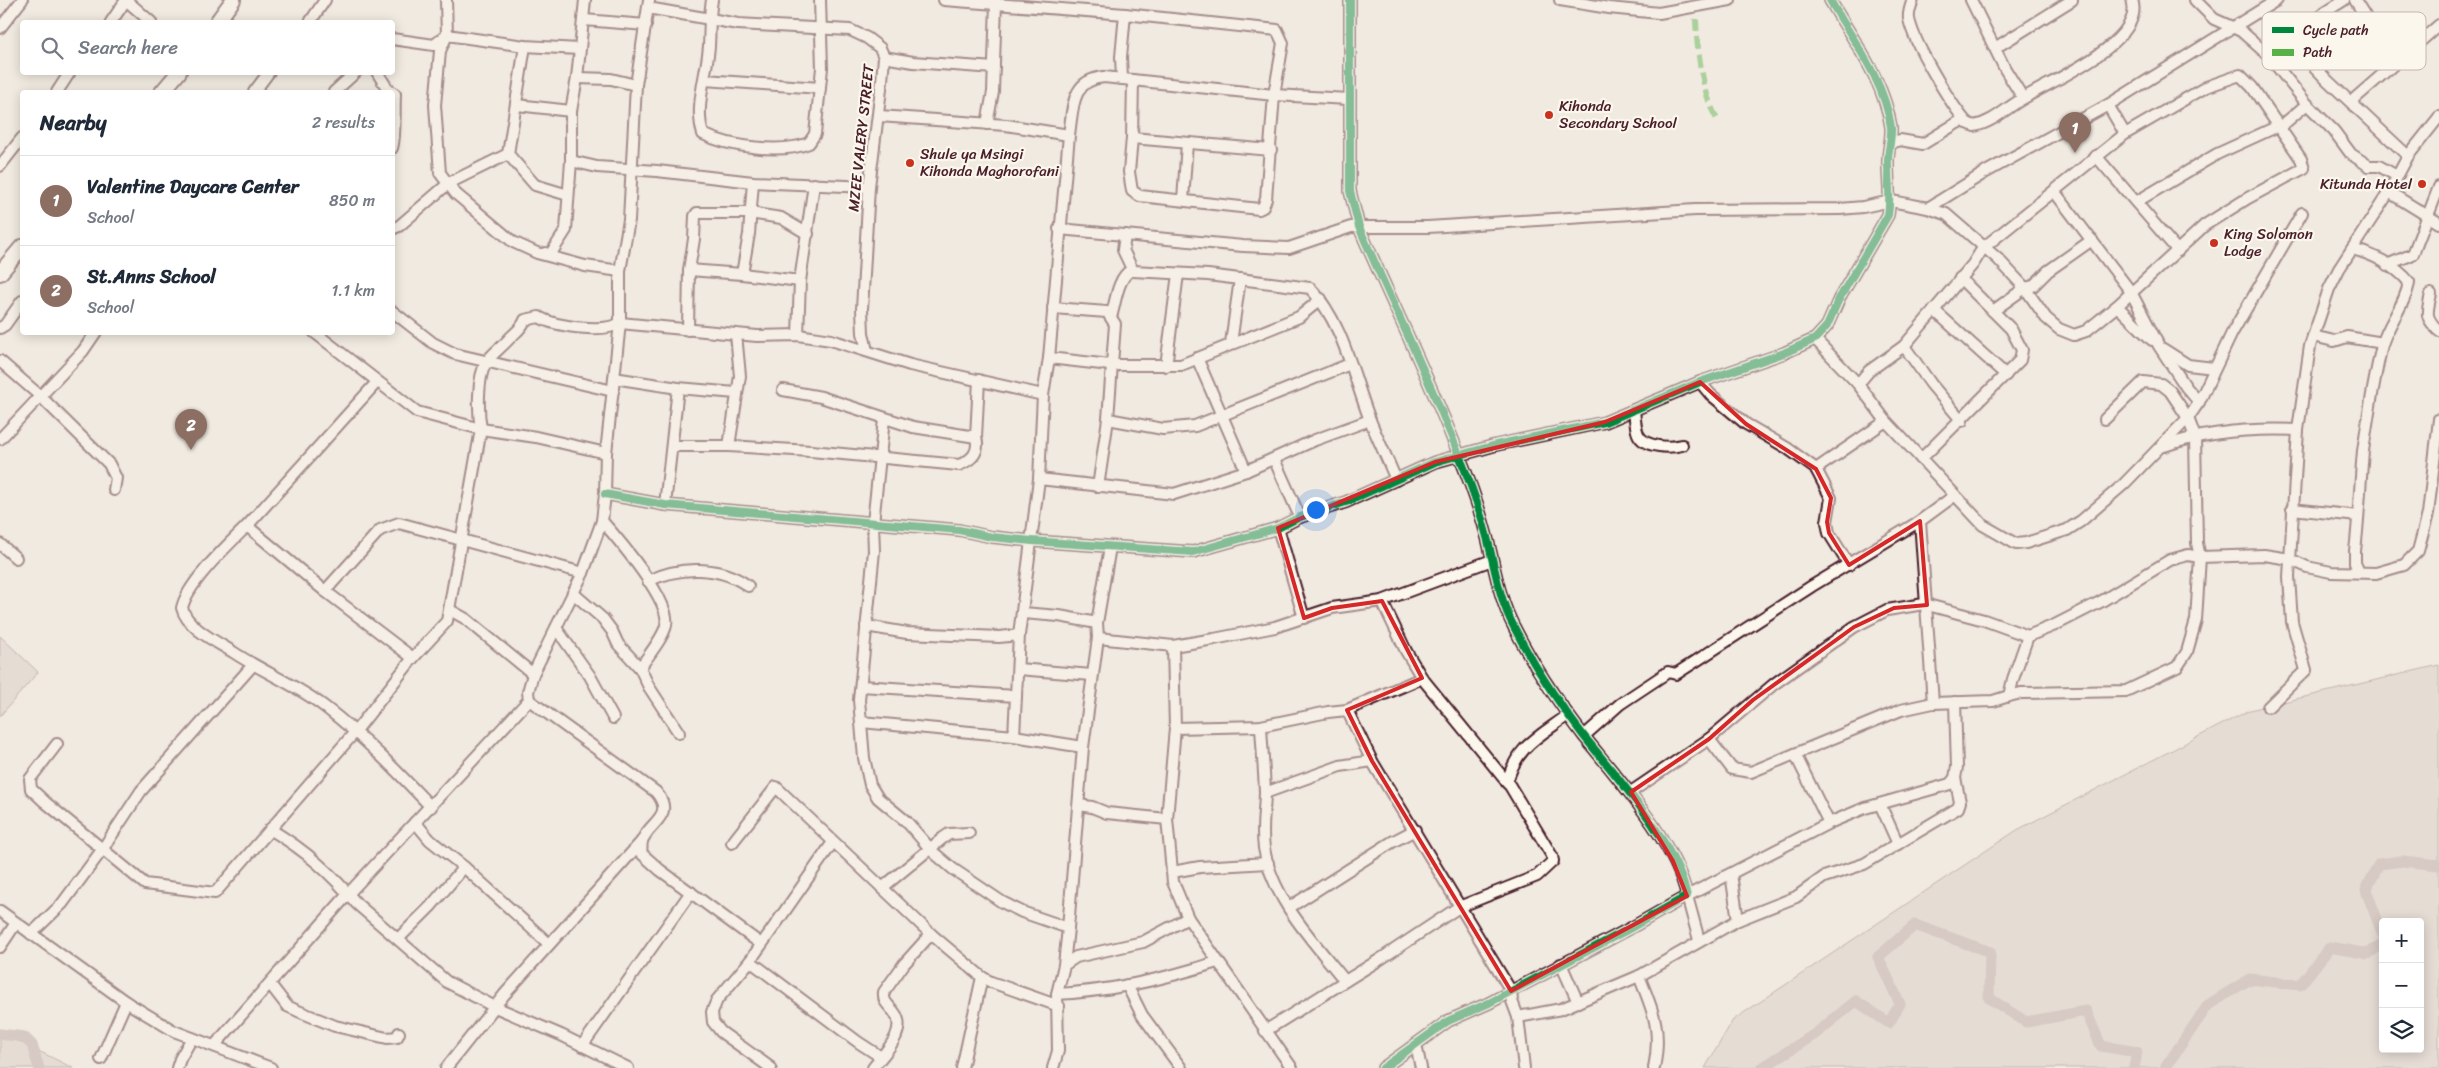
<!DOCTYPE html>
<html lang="en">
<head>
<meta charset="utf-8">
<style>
	body { margin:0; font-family:Sriracha,sans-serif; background:#f2f2f3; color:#1f2937 }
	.controls { position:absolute; right:15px; bottom:15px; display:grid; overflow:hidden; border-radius:5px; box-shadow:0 2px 12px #0003 }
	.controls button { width:45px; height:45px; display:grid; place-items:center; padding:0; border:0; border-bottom:1px solid #e0e1e3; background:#fff; color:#1f2937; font:25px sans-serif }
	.you { position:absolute; left:1315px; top:509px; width:18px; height:18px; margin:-12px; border:4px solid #fff; border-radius:50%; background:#1a73e8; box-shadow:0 0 0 8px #1a73e833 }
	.badge { display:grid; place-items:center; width:32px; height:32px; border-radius:50%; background:#c8321e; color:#fff; font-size:16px; font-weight:700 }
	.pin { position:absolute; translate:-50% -41px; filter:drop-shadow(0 1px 2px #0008) }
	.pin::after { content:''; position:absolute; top:26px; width:18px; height:15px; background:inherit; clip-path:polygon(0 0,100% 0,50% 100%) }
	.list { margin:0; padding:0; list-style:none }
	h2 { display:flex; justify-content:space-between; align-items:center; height:65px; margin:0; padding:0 20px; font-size:21px }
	h2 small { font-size:16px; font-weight:400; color:#747a83 }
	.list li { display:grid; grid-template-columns:32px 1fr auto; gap:15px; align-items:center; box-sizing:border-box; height:90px; padding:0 20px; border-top:1px solid #e0e1e3 }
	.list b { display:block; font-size:19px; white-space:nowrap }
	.list p { margin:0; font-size:16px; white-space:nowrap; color:#747a83 }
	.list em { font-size:16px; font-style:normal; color:#747a83 }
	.icon { flex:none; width:28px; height:28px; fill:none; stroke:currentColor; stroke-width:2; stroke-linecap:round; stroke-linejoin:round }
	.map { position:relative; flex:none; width:2439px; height:1068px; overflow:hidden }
	.search { position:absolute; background:#fff; box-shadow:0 2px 12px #0003; left:20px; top:20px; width:375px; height:55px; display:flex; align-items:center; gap:12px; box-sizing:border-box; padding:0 18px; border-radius:5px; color:#747a83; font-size:19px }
	.panel { position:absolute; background:#fff; box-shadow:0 2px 12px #0003; left:20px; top:90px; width:375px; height:245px; border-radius:5px }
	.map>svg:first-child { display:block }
	.green { fill:#d8ccc6; stroke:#917678; fill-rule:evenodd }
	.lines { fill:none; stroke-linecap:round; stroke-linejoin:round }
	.river { stroke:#b8a4a2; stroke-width:11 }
	.minor-casing { stroke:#4a1f2b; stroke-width:14 }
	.highway-casing { stroke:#4a1f2b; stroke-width:18 }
	.minor { stroke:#fbf7ec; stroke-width:10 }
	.highway { stroke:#fbf7ec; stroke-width:14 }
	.quiet { stroke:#57b146; stroke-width:6; stroke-dasharray:12 6; stroke-linecap:butt }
	.cycleway-casing { stroke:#fbf7ec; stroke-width:11 }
	.cycleway { stroke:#00873e; stroke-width:8 }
	.marked { fill:none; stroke:#d62828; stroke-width:4; stroke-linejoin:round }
	.poi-dot { fill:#c8321e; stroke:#fbf7ec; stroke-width:2 }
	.labels { text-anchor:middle; stroke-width:4.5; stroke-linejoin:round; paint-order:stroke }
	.poi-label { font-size:15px; fill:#4a1f2b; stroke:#fbf7ec; text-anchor:start }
	.street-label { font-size:15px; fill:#4a1f2b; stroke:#fbf7ec }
	.key { fill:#fbf7ec; stroke:#c6b6b2; stroke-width:1 }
	.key-label { font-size:14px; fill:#4a1f2b }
</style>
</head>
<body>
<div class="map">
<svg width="2439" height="1068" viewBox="0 0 2439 1068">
	<rect width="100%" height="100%" fill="#f0eae0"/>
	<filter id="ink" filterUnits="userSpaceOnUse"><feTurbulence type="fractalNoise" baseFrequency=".02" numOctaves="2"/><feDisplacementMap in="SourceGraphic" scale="10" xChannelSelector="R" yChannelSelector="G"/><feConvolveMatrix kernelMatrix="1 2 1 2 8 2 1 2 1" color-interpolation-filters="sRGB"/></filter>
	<g filter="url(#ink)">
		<g class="green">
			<polygon points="0,636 38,672 0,716"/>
			<path d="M 2439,665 L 2439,1068 L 1705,1068 L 1733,1020 L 2017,830 L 2250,710 ZM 2383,922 L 2420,922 L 2420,1049 L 2383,1049 Z"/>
			<polygon points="0,1032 73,1068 0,1068"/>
		</g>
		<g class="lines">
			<g class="river">
				<polyline points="2383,935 2366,890 2379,864 2402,861 2439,865"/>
				<polyline points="0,1034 24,1037 32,1045 39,1068"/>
				<polyline points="1762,1068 1815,1034 1856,1001 1889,1023 1900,1004 1878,957 1915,925 1990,952 1989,998 2026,1022 2086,1011 2101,1046 2137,1052 2134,1068"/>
				<polyline points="2165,1068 2208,1005 2250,979 2300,985 2330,947 2368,954 2383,943"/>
			</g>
			<defs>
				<g id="minor">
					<polyline points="126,0 151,22"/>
					<polyline points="446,0 447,35 440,51 435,105 440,173 456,194 513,242 537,253 585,266 620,271"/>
					<path d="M 712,0 C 709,16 710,30 709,46 C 707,75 694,106 703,134 C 729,147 782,154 809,143 L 815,134 L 822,68 L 820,0"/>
					<polyline points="944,0 1125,14 1277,30 1283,43 1274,95 1266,199 1263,207 1259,209 1140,196 1132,191 1129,172 1132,138 1133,80"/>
					<path d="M 1350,0 L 1350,191 L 1359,227 C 1392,303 1429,378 1459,455 C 1470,482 1480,510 1487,537 C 1495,568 1499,599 1514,627 C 1533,665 1557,701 1583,735 C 1617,778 1675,841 1687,896 L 1629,929 L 1489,1003 L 1448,1021 L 1383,1068"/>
					<polyline points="1560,0 1609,8 1659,13 1730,0"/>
					<path d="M 1913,0 C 1911,5 1908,12 1909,19 C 1914,44 1950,103 1967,123"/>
					<polyline points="1971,0 2005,69 2023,98"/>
					<polyline points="2195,0 2214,19 2241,31 2267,54 2307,104 2334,131 2351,154 2369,166 2379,166 2397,176"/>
					<polyline points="2344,0 2325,12 2309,28 2303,49 2308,60 2327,80 2408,156"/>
					<polyline points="2355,0 2370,24 2401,60"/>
					<polyline points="648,8 738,24 850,30 867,38 880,48 884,57 882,81 869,187 862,309 863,333 867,351"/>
					<polyline points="584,20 646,25"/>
					<polyline points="111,22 126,0"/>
					<polyline points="310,22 325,0"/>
					<polyline points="0,28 22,0"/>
					<polyline points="392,39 434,45 447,35 525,46 579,49"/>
					<polyline points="525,46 508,154 535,185 568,195"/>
					<polyline points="1995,48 2072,0"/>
					<polyline points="884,57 913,62 994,68"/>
					<path d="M 377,72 L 387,88 L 395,94 C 394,109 396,136 392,148"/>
					<polyline points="577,78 611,79 636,85"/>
					<polyline points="1122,79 1121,57 1125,14"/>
					<polyline points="704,80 820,88"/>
					<polyline points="57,92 70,72"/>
					<polyline points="254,92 269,72"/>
					<polyline points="334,92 356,72"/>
					<polyline points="2352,101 2439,25"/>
					<polyline points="517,105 571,111"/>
					<polyline points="879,116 1006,125 1069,135"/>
					<polyline points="987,124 993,92 996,3"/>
					<polyline points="1132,138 1271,150"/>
					<path d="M 1891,143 L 1900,140 L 1923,144 L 1957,123 L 1963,121 L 1974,126 C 1993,123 2007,107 2024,98 C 2051,81 2147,41 2132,0"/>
					<polyline points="2096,156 2178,251"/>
					<polyline points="571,161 597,167 657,171 753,182 869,187"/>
					<polyline points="0,166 22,138"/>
					<polyline points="2054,191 2131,292 2159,346 2186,387 2199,402"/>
					<polyline points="2389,192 2439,223"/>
					<polyline points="1183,200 1187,143"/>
					<polyline points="2136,202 2217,154 2285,123 2307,104"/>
					<polyline points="1928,208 1946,214 1998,259 2025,288 2046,318 2059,329 2074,335 2086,331 2117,306 2205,225 2248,198 2304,168 2301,159 2252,87 2240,75 2206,87 2125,134"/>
					<polyline points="392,229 399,226 449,183 508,154"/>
					<polyline points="1059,229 1243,246 1289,248 1351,227 1428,227 1695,210 1840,209 1863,207 1891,201 1928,208 1986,172 2108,105 2277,0"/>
					<path d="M 1125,235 L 1123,250 L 1133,271 L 1208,275 L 1310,288 C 1343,322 1353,376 1370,420 C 1378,440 1388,460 1396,480"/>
					<path d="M 2352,249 C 2372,254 2395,265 2409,282 C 2406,304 2388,323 2382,345 C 2374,380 2368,416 2363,451 C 2360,484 2359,518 2355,551 L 2355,563 L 2359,572"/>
					<polyline points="545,253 550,255 566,230 571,161 571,111 577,78 585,0"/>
					<polyline points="2387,265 2413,254 2439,187"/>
					<polyline points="689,270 742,274 749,234 753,182"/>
					<polyline points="742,274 800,281"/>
					<path d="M 2431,294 C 2427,313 2424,317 2439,331"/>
					<polyline points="2117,306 2152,340"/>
					<polyline points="1053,308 1107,312 1115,324 1108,419 1098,487"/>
					<polyline points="1934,310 2006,375"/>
					<polyline points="392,311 433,343 455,354 613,391"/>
					<polyline points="1993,311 2025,288 2033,286 2048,271 2092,240"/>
					<path d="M 1111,317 C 1116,301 1117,279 1131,270"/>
					<polyline points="0,328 5,325 22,301"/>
					<polyline points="688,330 689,270 694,239 695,216 697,213 750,213 781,218 808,234"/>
					<polyline points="314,332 417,412 481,429 536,437 606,453"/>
					<polyline points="798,335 800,281 814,184"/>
					<polyline points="2313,336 2334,341 2347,337 2383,343"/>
					<polyline points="1815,339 1858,384 1886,421 1983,525 2016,544 2026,543 2067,530 2081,521 2124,484 2188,418 2199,402 2232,333 2302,213"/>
					<polyline points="1231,343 1240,279"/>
					<polyline points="1904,346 1931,384 1962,421"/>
					<polyline points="2163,349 2188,365 2214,368"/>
					<polyline points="1049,358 1110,365 1181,365 1299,317 1321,299"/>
					<polyline points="1197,358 1246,471"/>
					<polyline points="0,361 39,395 109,464 116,478 114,490"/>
					<polyline points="1166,366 1178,274"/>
					<polyline points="614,378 678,388 736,393"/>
					<polyline points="377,382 247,526 325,591 413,658"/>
					<polyline points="1700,382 1710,394 1746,424 1787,448 1816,469 1831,498 1827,522 1829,533 1849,565"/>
					<polyline points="1858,384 1869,371 1904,346 1973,264 1983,248 2125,134 2108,105"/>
					<polyline points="783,390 821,397 913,427 976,437"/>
					<path d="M 1634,410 C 1635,417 1635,427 1638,434 C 1644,448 1670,448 1682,445"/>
					<polyline points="884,419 873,523 874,551 859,700 864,758 870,785 878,798 907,822 933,852 953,869 1002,902 1022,912 1068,928"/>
					<polyline points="1108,419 1163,429 1195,426 1350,364"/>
					<polyline points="0,439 83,351 96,332"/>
					<path d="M 672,446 L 729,446 L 811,451 L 959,465 C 972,460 980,452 976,437 L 979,380"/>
					<polyline points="729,446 740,376 736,334"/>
					<path d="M 2164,446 C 2208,431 2252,428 2298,430"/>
					<polyline points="1274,459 1300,517"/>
					<polyline points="1921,459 2020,360 2022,350 2011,329 1960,278"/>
					<polyline points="1816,469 1886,421"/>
					<path d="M 1039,479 L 1043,395 L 1049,358 L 1069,135 C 1073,108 1071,80 1104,77 L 1274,95 L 1349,99"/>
					<path d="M 605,494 L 665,505 L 959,530 L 992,537 L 1032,541 L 1193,552 L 1278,528 L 1300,517 L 1346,502 L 1435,462 L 1496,445 L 1605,422 L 1700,382 L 1784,353 L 1815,339 L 1827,326 L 1839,299 L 1888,215 C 1891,198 1888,183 1888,165 C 1887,153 1892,140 1891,127 C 1884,79 1853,41 1830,0"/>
					<polyline points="665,505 678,388"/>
					<polyline points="2292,509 2358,516"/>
					<path d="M 602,521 C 618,539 672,602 666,625 C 664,637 647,657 640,668"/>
					<polyline points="1920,521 1933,703"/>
					<path d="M 247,526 C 229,544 187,583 182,608 C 187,628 217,642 233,652 C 263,672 297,685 325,707 C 364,737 398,772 431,807"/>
					<polyline points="1278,528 1304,618"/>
					<polyline points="0,544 16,558"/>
					<path d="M 648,581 C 679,566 720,565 748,586"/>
					<polyline points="325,591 380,530 399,523 583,573"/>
					<polyline points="573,593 603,619 612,631 618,644 640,668 649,687 679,733"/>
					<polyline points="450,610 466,619 533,674"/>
					<polyline points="1023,613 1059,616 1097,623"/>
					<polyline points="866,626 907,633 999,637 1019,635"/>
					<polyline points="556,628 590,676 613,718"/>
					<polyline points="1098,638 1173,646 1214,639 1275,627 1332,608 1382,601 1492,560"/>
					<polyline points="1173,646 1175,728 1167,819 1173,882 1188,918 1292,1068"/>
					<polyline points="1018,669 1092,675"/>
					<polyline points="861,686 1016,696"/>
					<polyline points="2009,696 2021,693 2126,691 2177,667 2187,652 2196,620 2200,557 2197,543 2195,437 2188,418 2170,391 2161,384 2143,382 2105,419"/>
					<path d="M 529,700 L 656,792 C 676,816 649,822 642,841 C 641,845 642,850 641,853 L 660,870 L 761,944"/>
					<polyline points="2268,707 2306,670 2292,622 2289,577 2298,430 2310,346 2329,289 2339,269 2389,192 2408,156 2439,117"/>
					<polyline points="1347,710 1372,761 1511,991 1512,1001 1518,1017 1524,1068"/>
					<polyline points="861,722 1014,736 1083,747"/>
					<path d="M 1261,726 C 1262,747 1264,769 1265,791 C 1265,810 1261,828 1264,848 C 1272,899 1314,942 1345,981"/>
					<polyline points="1175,728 1261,726 1328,712 1347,710 1422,678"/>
					<polyline points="1014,736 1019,635 1039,479 1174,494 1246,471 1315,440 1370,420"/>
					<polyline points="1584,736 1620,704 1668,672 1676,674 1812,586 1920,521 1954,496"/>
					<polyline points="1709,739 1732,769 1751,772 1901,710 1933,703 1993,701 2009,696 2013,679 2028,636"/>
					<path d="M 57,744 L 30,779 L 31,789 L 45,802 L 145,884 L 215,893 L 355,732 L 413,658 L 447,621 L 481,429 C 478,412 477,378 486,363 C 491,354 501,348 508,340 C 514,333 522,329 525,320 L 539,317 C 556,327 605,333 620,323 L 757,336 L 798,335 L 831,340 L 910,365 L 1043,395"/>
					<polyline points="1795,754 1829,823"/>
					<path d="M 1507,783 C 1516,746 1540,736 1568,715"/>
					<polyline points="1631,792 1709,739 1774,684 1854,627 1887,610 1924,604 1984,620 2028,636 2055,625 2102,601 2170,560 2188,555 2200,557 2264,555 2290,559 2307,567 2331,572 2376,573 2404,565 2418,551 2428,514 2439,419"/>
					<polyline points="1265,793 1340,766 1372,761"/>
					<polyline points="1880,804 1898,844"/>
					<polyline points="1079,805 1092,807 1107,813 1167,819"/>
					<polyline points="415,822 430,840 464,867 549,944"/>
					<path d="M 270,829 C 306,851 330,872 357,904 L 447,982 L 495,1007 L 561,1035 L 628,1068"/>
					<polyline points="732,843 776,787 931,934 982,977 991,982 1059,1006"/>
					<polyline points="1172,872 1200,867 1268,863"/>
					<polyline points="1731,874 1738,920"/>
					<polyline points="882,888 943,838 949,834 969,833"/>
					<polyline points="1290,907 1392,842 1415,830"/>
					<polyline points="0,911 126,1002 174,1031 271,1068"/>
					<polyline points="31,934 62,904 102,850 141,791 253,665"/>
					<polyline points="399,938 431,906 464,867"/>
					<polyline points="1699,940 1687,896 1829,823 1865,808 1950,784 1955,778 1957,767 1955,702"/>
					<polyline points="0,947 16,923"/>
					<polyline points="750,961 858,1042 881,1057"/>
					<polyline points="1561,964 1578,1002"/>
					<polyline points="1064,965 1076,957 1143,942 1188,918"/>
					<path d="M 1639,976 C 1653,1011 1662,1029 1654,1068"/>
					<polyline points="270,984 287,1006 298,1011 335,1026 387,1038 397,1037 399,1033"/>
					<polyline points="1127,985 1142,1015 1181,1068"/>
					<path d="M 1057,994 C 1112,991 1165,979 1217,962"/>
					<polyline points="1518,1017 1561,1009 1639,976 1738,920 1796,897 1824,877 1864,864 1958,808 1960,802 1955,778"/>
					<polyline points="1265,1031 1379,960 1459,907 1537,876 1553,861 1552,856 1510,786 1422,678 1406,651 1382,601"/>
					<polyline points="215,1045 349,893 529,700 528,692 533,674 583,573 602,521 605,494 606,453 620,323 620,271 629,220 636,85 649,0"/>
					<polyline points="1416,1045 1421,1068"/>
					<polyline points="582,1046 691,892"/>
					<polyline points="101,1059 126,1002"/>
					<polyline points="177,1068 180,1059 192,1038"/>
					<polyline points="446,1068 504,995 642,841"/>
					<polyline points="771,1068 721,1032 713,1022 712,1012 717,1000 750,961 833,842"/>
					<path d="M 873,1068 C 883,1054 909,1031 894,1012 C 888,1004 883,1003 884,992 L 904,964 L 931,934"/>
					<polyline points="962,1068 982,977"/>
					<polyline points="1053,1068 1058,1051 1057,994 1064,965 1068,928 1083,747 1098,638 1097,623 1110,547"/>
				</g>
				<g id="highway">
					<polyline points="217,22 233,0"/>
					<polyline points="162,92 179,72"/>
					<polyline points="0,273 22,247"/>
				</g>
			</defs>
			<use href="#minor" class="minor-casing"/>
			<use href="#highway" class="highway-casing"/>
			<use href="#minor" class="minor"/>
			<use href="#highway" class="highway"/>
			<path class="quiet" d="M 1696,19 C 1697,50 1702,93 1718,121"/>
			<defs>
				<g id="cycleway">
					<path d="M 1350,0 L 1350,191 L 1359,227 C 1392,303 1429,378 1459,455 C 1470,482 1480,510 1487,537 C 1495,568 1499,599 1514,627 C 1533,665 1557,701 1583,735 C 1617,778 1675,841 1687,896 L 1629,929 L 1489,1003 L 1448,1021 L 1383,1068"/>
					<path d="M 605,494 L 665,505 L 959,530 L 992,537 L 1032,541 L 1193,552 L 1278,528 L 1300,517 L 1346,502 L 1435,462 L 1496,445 L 1605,422 L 1700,382 L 1784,353 L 1815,339 L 1827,326 L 1839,299 L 1888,215 C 1891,198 1888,183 1888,165 C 1887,153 1892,140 1891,127 C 1884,79 1853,41 1830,0"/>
				</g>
			</defs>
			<use href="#cycleway" class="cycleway-casing"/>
			<use href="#cycleway" class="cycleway"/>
		</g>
	</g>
	<path d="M0 0H2439V1068H0ZM 1700,382 L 1746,424 L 1816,469 L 1831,498 L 1827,522 L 1829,533 L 1849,565 L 1920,521 L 1927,605 L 1894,608 L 1854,627 L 1753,700 L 1709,739 L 1631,792 L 1673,861 L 1687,896 L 1511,991 L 1372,761 L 1347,710 L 1422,678 L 1382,601 L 1332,608 L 1304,618 L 1278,528 L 1435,462 L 1605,422 Z" fill="#f0eae0" fill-opacity=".55" fill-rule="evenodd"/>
	<path class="marked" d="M 1700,382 L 1746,424 L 1816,469 L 1831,498 L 1827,522 L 1829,533 L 1849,565 L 1920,521 L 1927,605 L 1894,608 L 1854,627 L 1753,700 L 1709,739 L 1631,792 L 1673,861 L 1687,896 L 1511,991 L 1372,761 L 1347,710 L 1422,678 L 1382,601 L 1332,608 L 1304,618 L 1278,528 L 1435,462 L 1605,422 Z"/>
	<g class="poi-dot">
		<circle cx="1549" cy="115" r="5"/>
		<circle cx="910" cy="163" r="5"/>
		<circle cx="2422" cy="184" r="5"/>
		<circle cx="2214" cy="243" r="5"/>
	</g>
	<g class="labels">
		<g class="poi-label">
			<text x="1559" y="111">Kihonda<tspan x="1559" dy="17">Secondary School</tspan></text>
			<text x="920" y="159">Shule ya Msingi<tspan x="920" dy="17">Kihonda Maghorofani</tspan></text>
			<text x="2412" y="189" text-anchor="end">Kitunda Hotel</text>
			<text x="2224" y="239">King Solomon<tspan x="2224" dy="17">Lodge</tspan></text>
		</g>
		<g class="street-label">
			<text transform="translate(861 138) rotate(-84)" y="5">MZEE VALERY STREET</text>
		</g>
	</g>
	<rect x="2262" y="12" width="164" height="58" rx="8" class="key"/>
	<rect x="2272" y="27" width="22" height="6" fill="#00873e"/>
	<rect x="2272" y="49" width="22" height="7" fill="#57b146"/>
	<g class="key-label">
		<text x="2303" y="35">Cycle path</text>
		<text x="2303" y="57">Path</text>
	</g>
</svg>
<div class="controls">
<button>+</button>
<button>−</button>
<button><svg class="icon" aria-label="layers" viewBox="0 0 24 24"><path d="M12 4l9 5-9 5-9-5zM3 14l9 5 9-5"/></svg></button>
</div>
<div class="you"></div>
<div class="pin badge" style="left:2075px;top:153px;background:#8d6e63">1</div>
<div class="pin badge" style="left:191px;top:450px;background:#8d6e63">2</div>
<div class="search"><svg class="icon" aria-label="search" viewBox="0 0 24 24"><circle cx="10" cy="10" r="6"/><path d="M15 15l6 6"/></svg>Search here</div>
<section class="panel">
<h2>Nearby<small>2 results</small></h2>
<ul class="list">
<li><span class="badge" style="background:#8d6e63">1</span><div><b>Valentine Daycare Center</b><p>School</p></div><em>850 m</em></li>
<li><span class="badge" style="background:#8d6e63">2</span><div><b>St.Anns School</b><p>School</p></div><em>1.1 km</em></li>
</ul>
</section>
</div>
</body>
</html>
